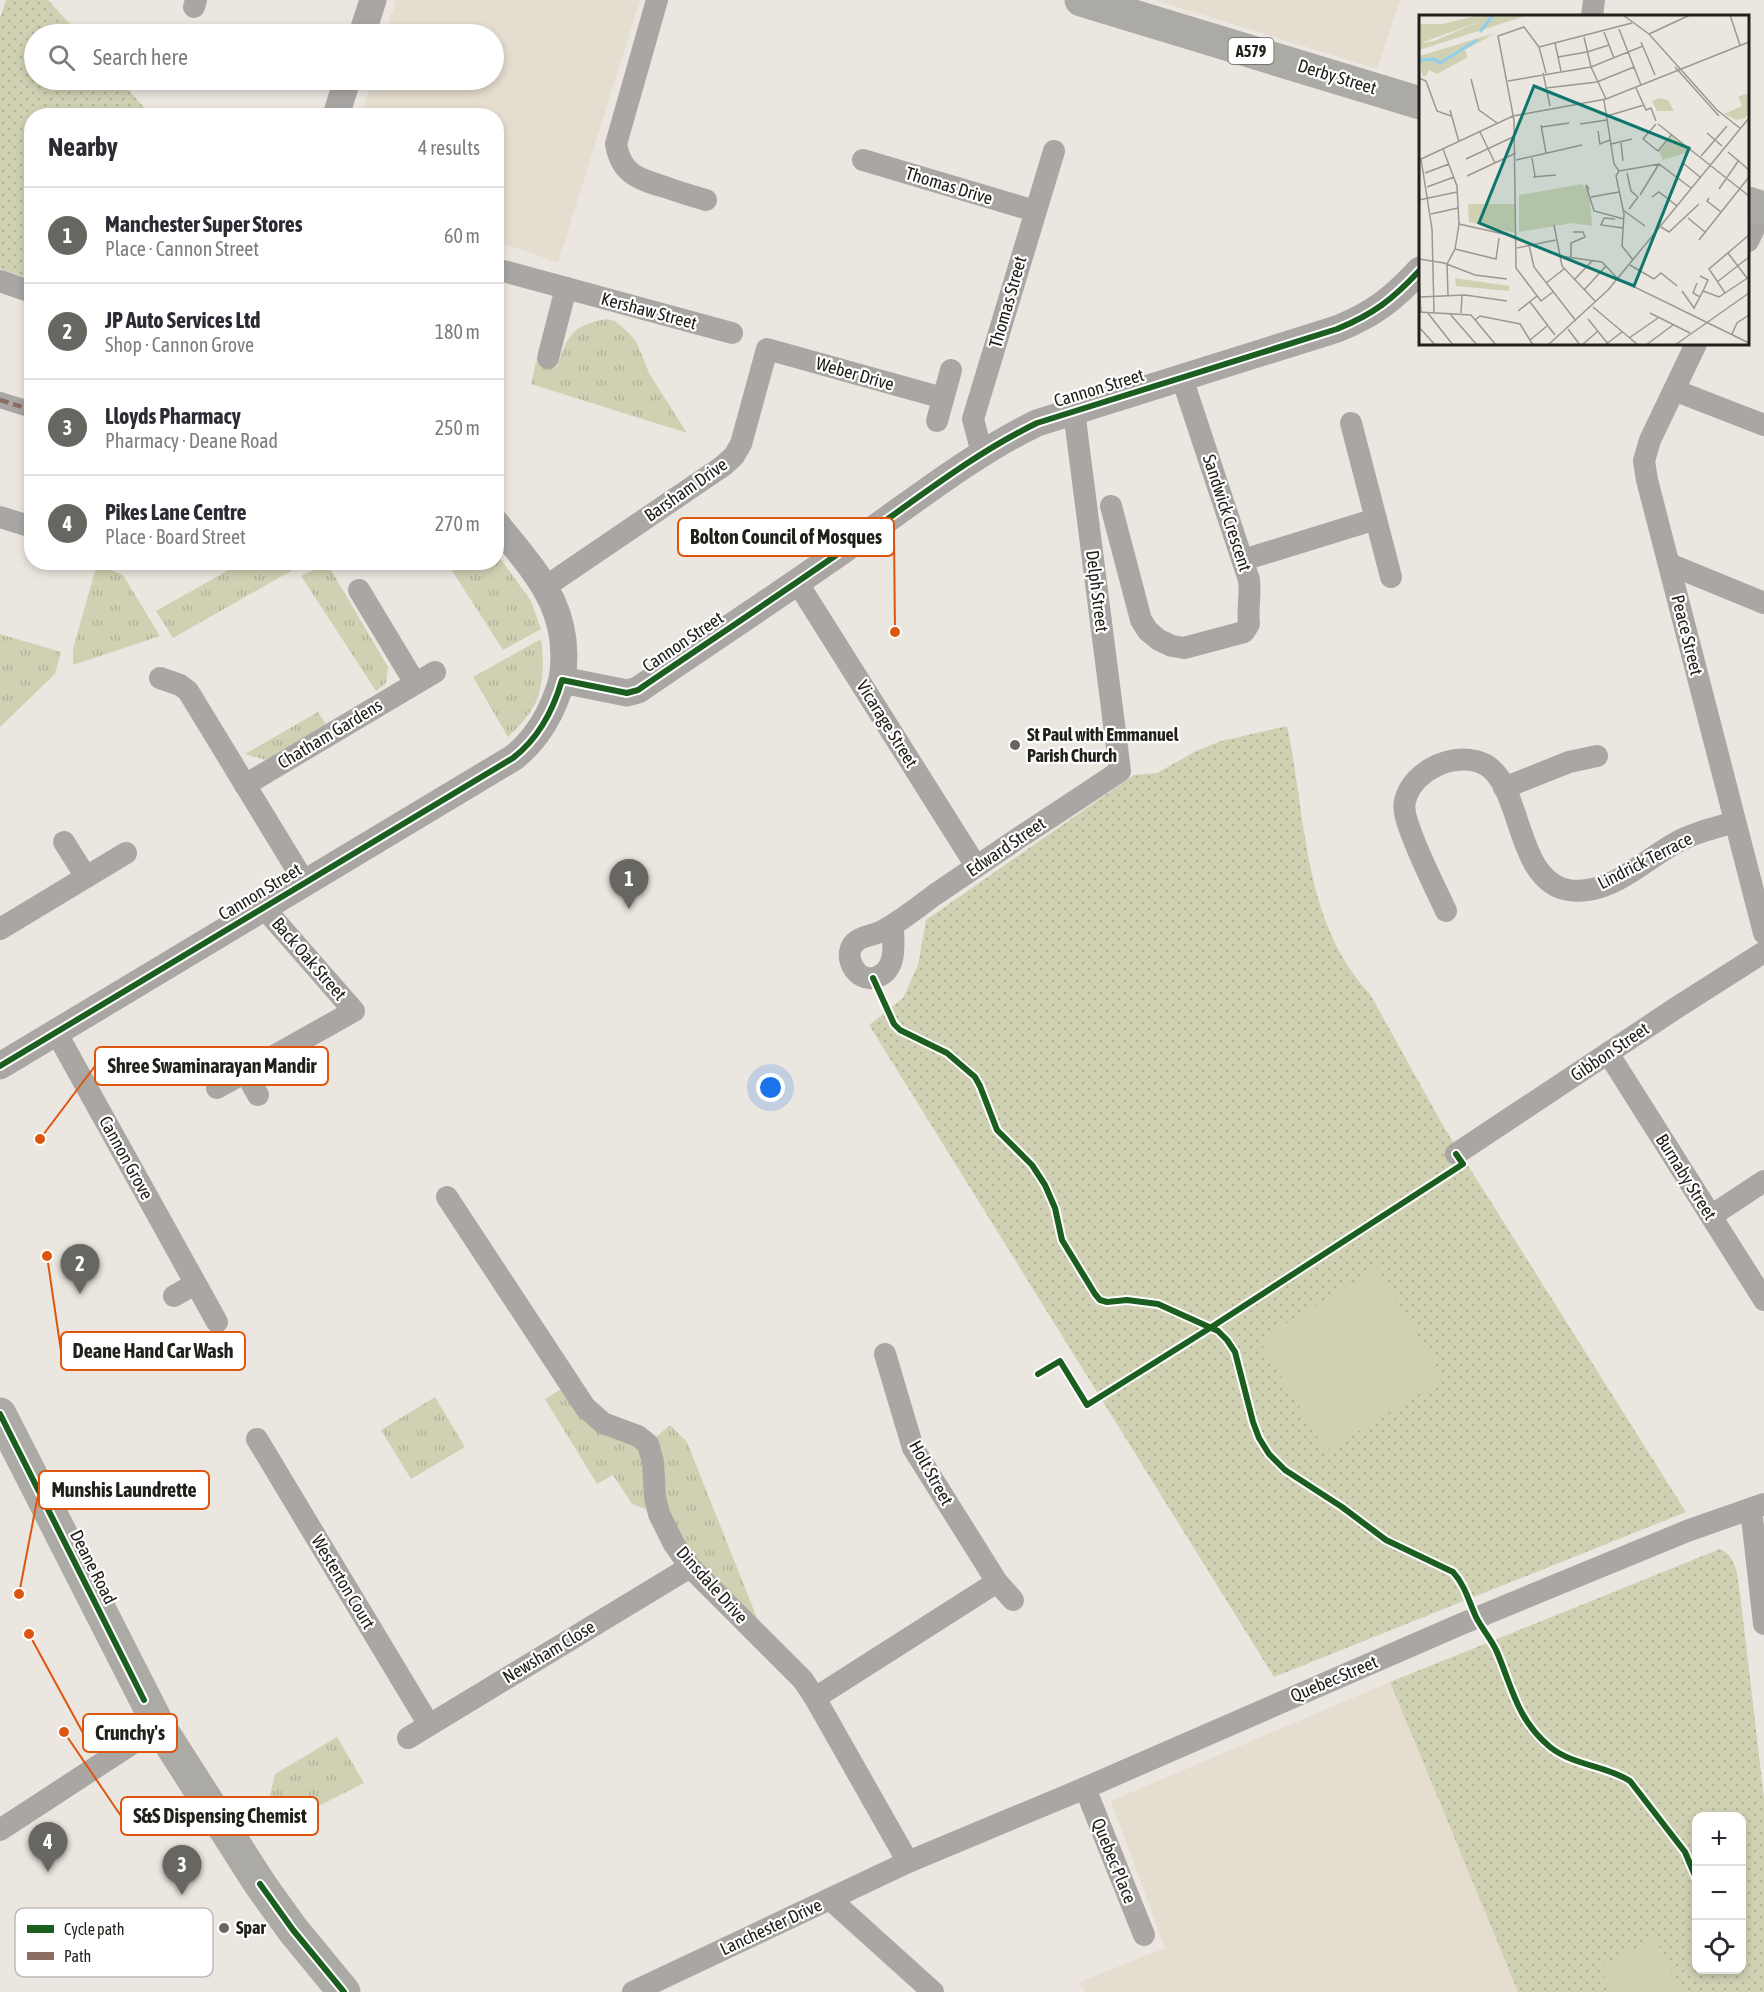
<!DOCTYPE html>
<html lang="en">
<head>
<meta charset="utf-8">
<style>
	body { margin:0; font-family:"Asap Condensed",sans-serif; background:#f7f7f7; color:#2b2b33 }
	.controls { position:absolute; right:18px; bottom:18px; display:grid; overflow:hidden; border-radius:12px; box-shadow:0 3px 9px #0003 }
	.controls button { width:54px; height:54px; display:grid; place-items:center; padding:0; border:0; border-bottom:2px solid #e1e1e2; background:#fff; color:#2b2b33; font:30px sans-serif }
	.you { position:absolute; left:771px; top:1088px; width:21px; height:21px; margin:-15px; border:4px solid #fff; border-radius:50%; background:#1a73e8; box-shadow:0 0 0 9px #1a73e833 }
	.badge { display:grid; place-items:center; width:39px; height:39px; border-radius:50%; background:#686660; color:#fff; font-size:20px; font-weight:700 }
	.pin { position:absolute; translate:-50% -50px; filter:drop-shadow(0 2px 3px #0008) }
	.pin::after { content:''; position:absolute; top:32px; width:21px; height:18px; background:inherit; clip-path:polygon(0 0,100% 0,50% 100%) }
	.list { margin:0; padding:0; list-style:none }
	h2 { display:flex; justify-content:space-between; align-items:center; height:78px; margin:0; padding:0 24px; font-size:26px }
	h2 small { font-size:20px; font-weight:400; color:#7c7c81 }
	.list li { display:grid; grid-template-columns:39px 1fr auto; gap:18px; align-items:center; box-sizing:border-box; height:96px; padding:0 24px; border-top:2px solid #e1e1e2 }
	.list b { display:block; font-size:22px; white-space:nowrap }
	.list p { margin:0; font-size:20px; white-space:nowrap; color:#7c7c81 }
	.list em { font-size:20px; font-style:normal; color:#7c7c81 }
	.icon { flex:none; width:33px; height:33px; fill:none; stroke:currentColor; stroke-width:2; stroke-linecap:round; stroke-linejoin:round }
	.map { position:relative; flex:none; width:1764px; height:1992px; overflow:hidden }
	.search { position:absolute; background:#fff; box-shadow:0 3px 9px #0003; left:24px; top:24px; width:480px; height:66px; display:flex; align-items:center; gap:15px; box-sizing:border-box; padding:0 21px; border-radius:33px; color:#7c7c81; font-size:22px }
	.panel { position:absolute; background:#fff; box-shadow:0 3px 9px #0003; left:24px; top:108px; width:480px; height:462px; border-radius:24px }
	.map>svg:first-child { display:block }
	.built { fill:#e5ddcf }
	.grass { fill:url(#grass-tufts) }
	.park { fill:url(#park-dots); fill-rule:evenodd }
	.pitch { fill:#d0d1b3 }
	.lines { fill:none; stroke-linecap:round; stroke-linejoin:round }
	.pedestrian { stroke:#aaa6a4; stroke-width:16 }
	.minor { stroke:#aaa6a4; stroke-width:22 }
	.tertiary { stroke:#aaa6a4; stroke-width:27 }
	.primary { stroke:#acaaa5; stroke-width:33 }
	.quiet { stroke:#8d6e63; stroke-width:4.5; stroke-dasharray:9 4.5; stroke-linecap:butt }
	.cycleway-casing { stroke:#fff; stroke-width:10 }
	.cycleway { stroke:#1b5e20; stroke-width:6 }
	.poi-dot { fill:#686660; stroke:#fff; stroke-width:2 }
	.labels { text-anchor:middle; stroke-width:4.5; stroke-linejoin:round; paint-order:stroke }
	.shield { fill:#fff; stroke:#64635f; stroke-width:1.5 }
	.shield-label { font-size:16px; font-weight:bold; fill:#22201b }
	.street-label { font-size:18px; fill:#22201b; stroke:#fff }
	.poi-label { font-size:18px; font-weight:bold; fill:#22201b; stroke:#fff; text-anchor:start }
	.inset-river { fill:none; stroke:#8fcfec; stroke-width:3 }
	.inset-road { fill:none; stroke:#9b9791; stroke-width:1.5 }
	.view { fill:#0f766e; fill-opacity:0.15; stroke:#0f766e; stroke-width:3 }
	.inset-edge { fill:none; stroke:#22201b; stroke-width:3 }
	.key { fill:#fff; stroke:#bdbcbb; stroke-width:1.5 }
	.key-label { font-size:16px; fill:#22201b }
	.leader { fill:none; stroke:#de560d; stroke-width:2 }
	.callout-dot { fill:#de560d; stroke:#fff; stroke-width:2 }
	.callout { fill:#fff; stroke:#de560d; stroke-width:2 }
	.callout-label { font-size:20px; text-anchor:middle; font-weight:bold; fill:#22201b }
</style>
</head>
<body>
<div class="map">
<svg width="1764" height="1992" viewBox="0 0 1764 1992">
	<defs>
		<pattern id="grass-tufts" width="24" height="20" patternUnits="userSpaceOnUse" patternTransform="scale(1.5)"><rect width="24" height="20" fill="#d0d1b3"/><path d="M3 7l-1-3M5 7V3M7 7l1-3M15 17l-1-3M17 17v-4M19 17l1-3" fill="none" stroke="#b2b399"/></pattern>
		<pattern id="park-dots" width="8" height="8" patternUnits="userSpaceOnUse" patternTransform="scale(1.5)"><rect width="8" height="8" fill="#d0d1b3"/><path d="M2 2h.1M6 6h.1" fill="none" stroke="#b2b399" stroke-width="1.8" stroke-linecap="round"/></pattern>
	</defs>
	<rect width="100%" height="100%" fill="#ebe7e0"/>
	<g class="built">
		<polygon points="396,0 640,0 558,263 497,241 496,116 361,115 372,80 494,80 494,34 386,34"/>
		<polygon points="1155,0 1400,0 1377,69"/>
		<polygon points="1390,1682 1518,1992 1086,1992 1078,1983 1165,1948 1111,1801"/>
	</g>
	<g class="grass">
		<path d="M 606,319 L 615,321 L 630,334 L 637,343 L 649,373 L 687,433 L 531,384 L 536,362 L 557,367 C 568,335 571,326 606,319 Z"/>
		<polygon points="497,554 531,601 541,629 503,650 447,563 496,562"/>
		<polygon points="241,563 305,563 173,638 156,611"/>
		<polygon points="327,563 388,667 386,683 376,691 301,576"/>
		<polygon points="97,564 123,575 160,636 73,665 73,649"/>
		<polygon points="0,634 61,652 55,674 0,727"/>
		<path d="M 541,639 C 544,658 544,686 535,704 C 528,717 518,727 508,737 L 473,677 Z"/>
		<polygon points="318,712 326,724 266,760 245,754"/>
		<polygon points="569,1384 648,1444 670,1425 687,1442 767,1643 659,1514 632,1504 613,1475 597,1484 545,1399"/>
		<polygon points="435,1397 465,1447 411,1479 381,1430"/>
		<polygon points="337,1737 364,1783 295,1818 266,1811 275,1774"/>
	</g>
	<g class="park">
		<polygon points="6,0 48,0 79,34 34,34 34,80 119,80 151,115 32,116 31,279 0,269 0,18"/>
		<path d="M 1287,726 C 1307,818 1302,921 1370,994 L 1445,1129 L 1686,1512 L 1274,1677 L 869,1025 L 903,998 L 918,965 L 926,920 L 1134,775 L 1157,773 L 1196,751 L 1221,741 Z"/>
		<path d="M 1720,1549 C 1738,1558 1737,1575 1740,1593 L 1764,1798 L 1764,1992 L 1518,1992 L 1390,1682 ZM 1696,1816 L 1742,1816 L 1742,1970 L 1696,1970 Z"/>
	</g>
	<g class="pitch">
		<polygon points="1377,1268 1444,1379 1326,1451 1259,1340"/>
		<polygon points="1655,1939 1682,1992 1612,1992 1600,1967"/>
	</g>
	<g class="lines">
		<polyline class="pedestrian" points="0,400 32,410"/>
		<g class="minor">
			<path d="M 657,0 L 616,144 C 621,174 638,179 665,187 C 679,192 692,196 706,200"/>
			<polyline points="194,7 196,0"/>
			<polyline points="1592,16 1594,0"/>
			<polyline points="863,160 1035,211"/>
			<polyline points="1748,241 1764,209"/>
			<polyline points="496,269 732,333"/>
			<polyline points="0,281 32,292"/>
			<polyline points="1696,344 1650,440 1644,461 1647,480 1764,933"/>
			<polyline points="548,358 566,288"/>
			<polyline points="1674,390 1764,425"/>
			<polyline points="937,421 951,370"/>
			<polyline points="1351,423 1391,577"/>
			<polyline points="982,453 973,419 1054,151"/>
			<path d="M 1111,506 L 1141,620 L 1148,631 L 1159,640 L 1172,646 L 1184,648 L 1244,632 L 1249,624 C 1247,609 1251,595 1249,580 L 1182,378"/>
			<polyline points="0,517 32,527"/>
			<polyline points="1243,560 1376,519"/>
			<polyline points="1669,564 1764,603"/>
			<polyline points="797,582 976,866"/>
			<polyline points="545,587 723,466 734,456 741,444 767,349 943,398"/>
			<polyline points="359,590 415,683"/>
			<polyline points="160,678 180,685 188,691 305,883"/>
			<polyline points="245,785 435,672"/>
			<polyline points="1504,788 1569,762 1597,756"/>
			<polyline points="64,842 86,877"/>
			<path d="M 1446,911 C 1433,883 1419,856 1409,827 C 1406,819 1403,809 1405,801 C 1412,770 1457,749 1486,765 C 1523,787 1515,880 1568,890 C 1612,897 1647,856 1683,839 C 1699,831 1718,827 1735,822"/>
			<path d="M 893,925 C 893,943 898,969 877,977 C 856,985 839,952 858,940 C 866,935 876,935 884,930 C 901,921 917,908 933,896 C 962,876 991,857 1020,837 C 1054,815 1087,793 1120,771 L 1074,411"/>
			<polyline points="0,929 126,853"/>
			<polyline points="56,1032 217,1322"/>
			<polyline points="1608,1053 1764,1300"/>
			<polyline points="245,1072 258,1095"/>
			<polyline points="217,1088 354,1011 264,908"/>
			<polyline points="1456,1154 1676,1008 1764,952"/>
			<polyline points="447,1197 585,1407 603,1423 638,1436 648,1444 653,1462 655,1497 659,1514 674,1544 690,1567 803,1680 815,1698 908,1862"/>
			<polyline points="1711,1216 1764,1181"/>
			<polyline points="174,1296 195,1284"/>
			<polyline points="885,1354 913,1448 997,1582 1013,1600"/>
			<polyline points="257,1439 429,1725"/>
			<polyline points="1751,1509 1764,1624"/>
			<polyline points="815,1698 997,1582"/>
			<polyline points="408,1738 690,1567"/>
			<polyline points="1085,1788 1144,1935"/>
			<polyline points="0,1830 159,1726"/>
			<polyline points="830,1899 933,1992"/>
			<polyline points="633,1992 908,1862 1085,1788 1459,1625 1687,1531 1764,1504"/>
		</g>
		<g class="tertiary">
			<polyline points="362,34 373,0"/>
			<polyline points="336,116 347,80"/>
			<path d="M 496,523 C 537,574 573,610 562,680"/>
			<path d="M 0,1066 L 513,758 C 539,738 553,711 562,680 L 627,693 L 638,690 C 714,638 790,588 865,535 C 921,496 975,453 1037,423 L 1337,329 C 1374,314 1393,299 1420,270"/>
		</g>
		<g class="primary">
			<polyline points="1081,0 1420,103"/>
			<polyline points="1748,203 1764,208"/>
			<polyline points="0,1414 159,1726 260,1884 293,1930 344,1992"/>
		</g>
		<polyline class="quiet" points="0,400 32,410"/>
		<defs>
			<g id="cycleway">
				<path d="M 873,978 L 894,1024 L 900,1030 L 947,1053 L 975,1077 L 980,1086 L 997,1130 L 1032,1165 L 1045,1185 L 1055,1208 L 1062,1240 L 1095,1294 L 1100,1300 L 1107,1302 L 1127,1300 L 1158,1304 L 1218,1331 L 1227,1340 L 1235,1352 L 1253,1422 L 1259,1438 L 1269,1454 L 1285,1470 L 1342,1507 L 1386,1540 L 1453,1572 C 1465,1585 1469,1602 1476,1617 C 1482,1629 1492,1640 1497,1652 C 1513,1690 1517,1719 1550,1747 C 1574,1766 1605,1765 1630,1781 L 1685,1852 L 1696,1878"/>
				<path d="M 0,1066 L 513,758 C 539,738 553,711 562,680 L 627,693 L 638,690 C 714,638 790,588 865,535 C 921,496 975,453 1037,423 L 1337,329 C 1374,314 1393,299 1420,270"/>
				<polyline points="1038,1374 1060,1361 1087,1405 1210,1328 1463,1164 1456,1154"/>
				<polyline points="0,1414 144,1700"/>
				<polyline points="260,1884 293,1930 344,1992"/>
			</g>
		</defs>
		<use href="#cycleway" class="cycleway-casing"/>
		<use href="#cycleway" class="cycleway"/>
	</g>
	<g class="poi-dot">
		<circle cx="1015" cy="745" r="6"/>
		<circle cx="224" cy="1928" r="6"/>
	</g>
	<g class="labels">
		<rect class="shield" x="1228.5" y="38" width="45" height="26" rx="4.5"/>
		<g class="shield-label">
			<text x="1251" y="57">A579</text>
		</g>
		<g class="street-label">
			<text transform="translate(1337 77) rotate(17)" y="6">Derby Street</text>
			<text transform="translate(949 186) rotate(17)" y="6">Thomas Drive</text>
			<text transform="translate(1008 302) rotate(-74)" y="6">Thomas Street</text>
			<text transform="translate(649 311) rotate(15)" y="6">Kershaw Street</text>
			<text transform="translate(855 374) rotate(16)" y="6">Weber Drive</text>
			<text transform="translate(1099 388) rotate(-17)" y="6">Cannon Street</text>
			<text transform="translate(686 490) rotate(-35)" y="6">Barsham Drive</text>
			<text transform="translate(1227 513) rotate(72)" y="6">Sandwick Crescent</text>
			<text transform="translate(1097 591) rotate(83)" y="6">Delph Street</text>
			<text transform="translate(1687 635) rotate(76)" y="6">Peace Street</text>
			<text transform="translate(683 642) rotate(-34)" y="6">Cannon Street</text>
			<text transform="translate(887 724) rotate(58)" y="6">Vicarage Street</text>
			<text transform="translate(330 734) rotate(-31)" y="6">Chatham Gardens</text>
			<text transform="translate(1006 847) rotate(-34)" y="6">Edward Street</text>
			<text transform="translate(1645 861) rotate(-27)" y="6">Lindrick Terrace</text>
			<text transform="translate(260 892) rotate(-31)" y="6">Cannon Street</text>
			<text transform="translate(309 959) rotate(49)" y="6">Back Oak Street</text>
			<text transform="translate(1610 1052) rotate(-34)" y="6">Gibbon Street</text>
			<text transform="translate(126 1158) rotate(61)" y="6">Cannon Grove</text>
			<text transform="translate(1686 1177) rotate(58)" y="6">Burnaby Street</text>
			<text transform="translate(931 1473) rotate(61)" y="6">Holt Street</text>
			<text transform="translate(93 1567) rotate(63)" y="6">Deane Road</text>
			<text transform="translate(343 1582) rotate(59)" y="6">Westerton Court</text>
			<text transform="translate(712 1585) rotate(48)" y="6">Dinsdale Drive</text>
			<text transform="translate(549 1652) rotate(-31)" y="6">Newsham Close</text>
			<text transform="translate(1334 1679) rotate(-23)" y="6">Quebec Street</text>
			<text transform="translate(1114 1861) rotate(68)" y="6">Quebec Place</text>
			<text transform="translate(771 1927) rotate(-25)" y="6">Lanchester Drive</text>
		</g>
		<g class="poi-label">
			<text x="1027" y="741">St Paul with Emmanuel<tspan x="1027" dy="21">Parish Church</tspan></text>
			<text x="236" y="1934">Spar</text>
		</g>
	</g>
	<g transform="translate(1419 15)">
		<rect width="330" height="330" fill="#ebe7e0"/>
		<path d="M 60,0 L 65,5 L 2,28 L 0,9 L 24,9 ZM 325,79 L 330,79 L 330,98 L 326,103 L 317,105 L 305,99 L 323,91 L 319,82 ZM 239,83 L 249,85 L 255,96 L 238,96 L 233,86 Z" fill="#d0d1b3"/>
		<path d="M 62,0 L 109,0 L 0,35 L 0,17 L 2,28 L 15,26 L 64,5 ZM 76,18 L 46,35 L 49,42 L 18,59 L 10,55 L 6,62 L 3,60 L 1,41 Z" fill="#d0d1b3"/>
		<path d="M 253,120 L 272,136 L 244,145 L 240,136 ZM 163,169 L 170,176 L 173,211 L 153,208 L 100,217 L 100,180 ZM 49,189 L 96,189 L 96,218 L 50,207 Z" fill="#d0d1b3"/>
		<path d="M 36,263 L 90,271 L 90,276 L 37,271 Z" fill="#d0d1b3"/>
		<path class="inset-river" d="M 61,17 L 74,0M 0,45 L 15,44 L 21,48 L 58,25"/>
		<path class="inset-road" d="M 204,0 L 230,19 L 298,95 L 322,114M 311,0 L 321,30M 200,14 L 222,70M 185,17 L 195,43M 230,19 L 271,0M 165,22 L 172,52 L 187,84M 222,27 L 236,60M 136,28 L 142,56M 120,32 L 213,8M 168,37 L 190,30M 139,42 L 168,37M 256,52 L 300,101M 124,58 L 131,91M 127,58 L 120,32 L 105,12 L 79,21 L 95,105 L 97,253 L 122,286 L 134,277M 0,63 L 7,66 L 18,96 L 32,101M 52,64 L 60,95 L 78,108M 89,66 L 172,52 L 224,31M 127,73 L 178,67 L 215,52M 217,73 L 227,95 L 232,93 L 237,106M 185,85 L 195,149 L 200,156 L 197,161 L 205,199 L 203,231 L 214,245M 31,95 L 40,127M 188,101 L 225,90M 161,109 L 188,105M 237,109 L 224,124 L 239,136 L 253,119M 239,109 L 330,181M 122,110 L 127,138M 123,112 L 150,108M 179,116 L 181,129 L 191,125M 61,117 L 76,148M 288,118 L 303,131M 202,128 L 204,146M 192,129 L 213,124M 24,134 L 38,171 L 40,209 L 36,234 L 28,249M 309,137 L 330,155M 282,141 L 308,111M 113,143 L 116,161M 2,144 L 13,214 L 15,297M 47,144 L 96,121M 0,145 L 94,101 L 187,84 L 330,27M 97,145 L 163,130M 264,148 L 281,162M 200,156 L 240,149 L 272,173M 6,158 L 30,149M 208,158 L 212,176 L 219,182 L 210,194M 48,161 L 97,138M 114,162 L 137,160M 8,172 L 35,162M 170,174 L 167,170 L 175,196 L 205,204M 300,174 L 320,145M 221,180 L 240,149M 172,182 L 200,177M 233,182 L 240,177 L 258,191M 290,183 L 288,186 L 302,197M 0,185 L 38,177M 204,195 L 226,211M 12,199 L 39,193M 269,203 L 286,217M 196,204 L 185,203 L 182,210 L 204,213M 40,209 L 98,222M 135,210 L 143,251 L 177,287M 242,212 L 250,217 L 280,189M 280,225 L 330,162M 110,230 L 115,252 L 157,306M 98,233 L 137,225M 36,234 L 77,244 L 80,223M 309,238 L 328,263M 141,241 L 183,247 L 199,264 L 330,328M 152,242 L 152,228 L 166,222 L 164,217 L 154,217M 0,244 L 25,248 L 56,260 L 88,264M 28,249 L 29,280M 211,250 L 235,264M 281,261 L 289,265 L 284,276M 235,264 L 242,258 L 258,271M 155,265 L 174,245M 0,266 L 2,297M 298,267 L 330,242M 127,268 L 145,254M 278,268 L 274,278 L 281,282M 165,275 L 187,251M 263,276 L 275,293 L 284,276 L 300,282 L 330,262M 306,278 L 290,254 L 330,220M 1,282 L 46,280 L 88,286M 111,287 L 136,320M 174,292 L 219,330M 99,296 L 118,281M 0,297 L 52,300 L 77,330M 8,297 L 34,330M 42,298 L 43,280M 231,298 L 271,318M 31,299 L 58,330M 169,304 L 190,330M 56,305 L 61,301 L 101,309 L 114,330M 0,312 L 16,330M 149,314 L 161,330M 313,319 L 318,308 L 330,300M 210,323 L 239,303M 111,325 L 128,311M 129,330 L 189,275 L 330,103M 163,330 L 179,316M 186,330 L 203,317M 227,330 L 254,310M 256,330 L 330,278"/>
		<path class="view" d="M 115,71 L 270,133 L 215,271 L 60,208 Z"/>
		<rect width="330" height="330" class="inset-edge"/>
	</g>
	<rect x="15" y="1908" width="198" height="69" rx="9" class="key"/>
	<rect x="27" y="1925" width="27" height="8" fill="#1b5e20"/>
	<rect x="27" y="1952" width="27" height="8" fill="#8d6e63"/>
	<g class="key-label">
		<text x="64" y="1935">Cycle path</text>
		<text x="64" y="1962">Path</text>
	</g>
	<path class="leader" d="M895 632L894 537M40 1139L95 1066M47 1256L61 1351M19 1594L39 1490M29 1634L83 1733M64 1732L121 1816"/>
	<g class="callout-dot">
		<circle cx="895" cy="632" r="6"/>
		<circle cx="40" cy="1139" r="6"/>
		<circle cx="47" cy="1256" r="6"/>
		<circle cx="19" cy="1594" r="6"/>
		<circle cx="29" cy="1634" r="6"/>
		<circle cx="64" cy="1732" r="6"/>
	</g>
	<g class="callout">
		<rect x="678" y="518" width="216" height="38" rx="6"/>
		<rect x="95" y="1047" width="233" height="38" rx="6"/>
		<rect x="61" y="1332" width="184" height="38" rx="6"/>
		<rect x="39" y="1471" width="170" height="38" rx="6"/>
		<rect x="83" y="1714" width="94" height="38" rx="6"/>
		<rect x="121" y="1797" width="197" height="38" rx="6"/>
	</g>
	<g class="callout-label">
		<text x="786" y="544">Bolton Council of Mosques</text>
		<text x="212" y="1073">Shree Swaminarayan Mandir</text>
		<text x="153" y="1358">Deane Hand Car Wash</text>
		<text x="124" y="1497">Munshis Laundrette</text>
		<text x="130" y="1740">Crunchy's</text>
		<text x="220" y="1823">S&amp;S Dispensing Chemist</text>
	</g>
</svg>
<div class="controls">
<button>+</button>
<button>−</button>
<button><svg class="icon" aria-label="locate" viewBox="0 0 24 24"><circle cx="12" cy="12" r="6"/><path d="M12 2v4M12 18v4M2 12h4M18 12h4"/></svg></button>
</div>
<div class="you"></div>
<div class="pin badge" style="left:629px;top:909px">1</div>
<div class="pin badge" style="left:80px;top:1294px">2</div>
<div class="pin badge" style="left:182px;top:1895px">3</div>
<div class="pin badge" style="left:48px;top:1872px">4</div>
<div class="search"><svg class="icon" aria-label="search" viewBox="0 0 24 24"><circle cx="10" cy="10" r="6"/><path d="M15 15l6 6"/></svg>Search here</div>
<section class="panel">
<h2>Nearby<small>4 results</small></h2>
<ul class="list">
<li><span class="badge">1</span><div><b>Manchester Super Stores</b><p>Place · Cannon Street</p></div><em>60 m</em></li>
<li><span class="badge">2</span><div><b>JP Auto Services Ltd</b><p>Shop · Cannon Grove</p></div><em>180 m</em></li>
<li><span class="badge">3</span><div><b>Lloyds Pharmacy</b><p>Pharmacy · Deane Road</p></div><em>250 m</em></li>
<li><span class="badge">4</span><div><b>Pikes Lane Centre</b><p>Place · Board Street</p></div><em>270 m</em></li>
</ul>
</section>
</div>
</body>
</html>
